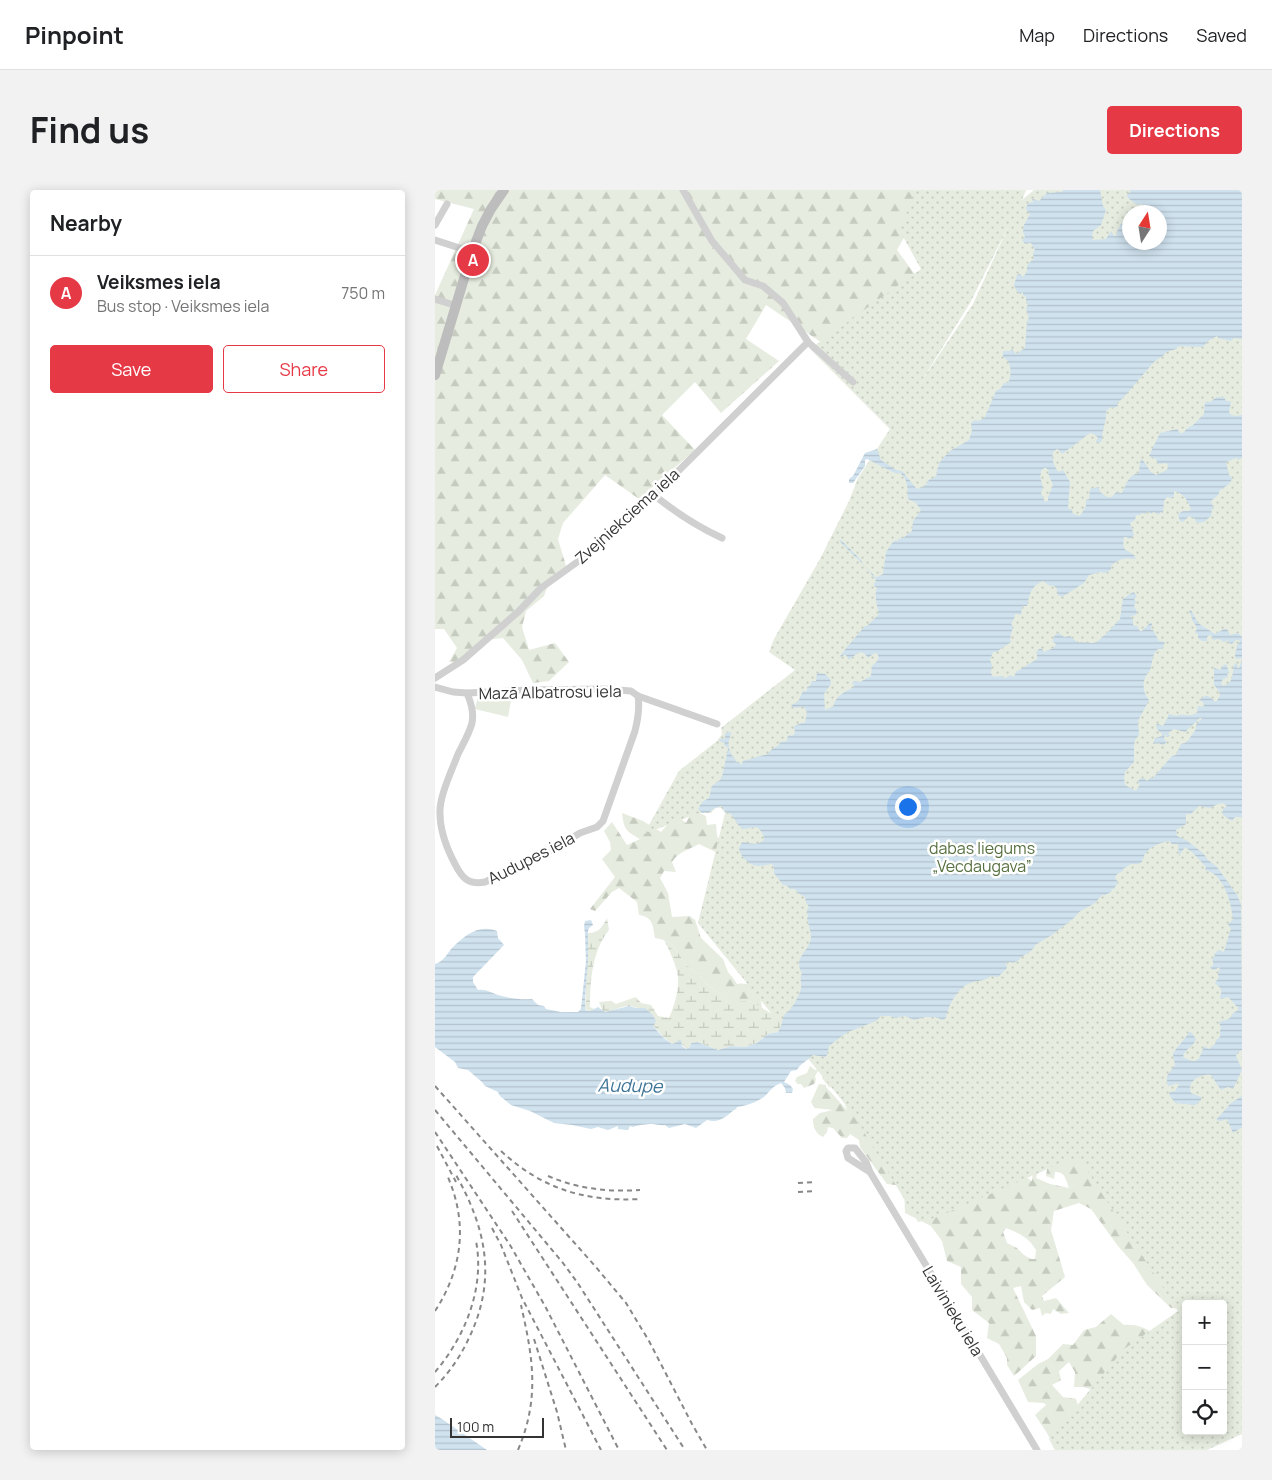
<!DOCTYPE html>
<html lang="en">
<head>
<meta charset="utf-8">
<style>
	body { margin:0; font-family:Manrope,sans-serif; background:#f2f2f2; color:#202124 }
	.controls { position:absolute; right:15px; bottom:15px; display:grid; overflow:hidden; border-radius:5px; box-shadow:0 2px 12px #0003 }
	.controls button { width:45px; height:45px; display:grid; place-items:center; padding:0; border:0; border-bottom:1px solid #e0e0e0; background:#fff; color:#202124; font:25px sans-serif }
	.compass { position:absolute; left:687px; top:15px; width:45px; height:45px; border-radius:50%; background:#fff; box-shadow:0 2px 12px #0003; rotate:12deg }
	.scale { position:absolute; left:15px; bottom:12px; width:94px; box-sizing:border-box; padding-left:5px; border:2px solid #333; border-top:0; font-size:14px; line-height:18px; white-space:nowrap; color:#333; -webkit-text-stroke:4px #fff; paint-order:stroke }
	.you { position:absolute; left:472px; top:616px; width:18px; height:18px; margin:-12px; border:4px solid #fff; border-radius:50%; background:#1a73e8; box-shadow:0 0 0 8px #1a73e833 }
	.badge { display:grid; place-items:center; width:32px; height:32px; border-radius:50%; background:#e63946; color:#fff; font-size:16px; font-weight:700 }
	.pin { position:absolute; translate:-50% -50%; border:2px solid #fff; box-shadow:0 1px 5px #0006 }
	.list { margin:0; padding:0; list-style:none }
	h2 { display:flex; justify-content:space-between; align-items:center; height:65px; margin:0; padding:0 20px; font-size:21px }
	h2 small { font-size:16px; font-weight:400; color:#757577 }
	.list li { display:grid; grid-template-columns:32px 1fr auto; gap:15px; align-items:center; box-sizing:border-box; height:75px; padding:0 20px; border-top:1px solid #e0e0e0 }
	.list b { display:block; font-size:19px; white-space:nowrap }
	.list p { margin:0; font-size:16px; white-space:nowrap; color:#757577 }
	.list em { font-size:16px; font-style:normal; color:#757577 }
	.actions { display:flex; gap:10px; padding:15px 20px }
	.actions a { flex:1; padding:11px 0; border:1px solid #e63946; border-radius:5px; text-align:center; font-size:18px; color:#e63946 }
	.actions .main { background:#e63946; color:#fff }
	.icon { flex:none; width:28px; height:28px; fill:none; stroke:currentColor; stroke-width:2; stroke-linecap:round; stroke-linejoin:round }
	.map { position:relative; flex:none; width:807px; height:1260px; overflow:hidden; border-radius:5px }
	header { display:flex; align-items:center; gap:30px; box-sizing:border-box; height:70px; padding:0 25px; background:#fff; border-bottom:1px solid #e0e0e0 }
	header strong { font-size:24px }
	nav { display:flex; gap:28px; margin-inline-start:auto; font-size:18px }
	.intro { display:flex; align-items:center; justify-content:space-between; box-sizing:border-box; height:120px; padding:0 30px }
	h1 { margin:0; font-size:35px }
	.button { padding:12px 22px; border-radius:5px; background:#e63946; color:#fff; font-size:18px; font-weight:700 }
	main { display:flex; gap:30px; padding:0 30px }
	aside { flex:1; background:#fff; border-radius:5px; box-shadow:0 2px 12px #0003 }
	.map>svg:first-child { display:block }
	.forest { fill:url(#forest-firs); fill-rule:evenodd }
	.wetland { fill:url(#wetland-marsh) }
	.park { fill:url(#park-dots); fill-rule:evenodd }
	.pitch { fill:#e6ecdf }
	.water { fill:url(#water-rules); fill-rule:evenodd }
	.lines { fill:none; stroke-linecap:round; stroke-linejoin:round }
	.street { stroke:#d0d0d0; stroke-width:7 }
	.secondary { stroke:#bdbdbd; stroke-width:10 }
	.rail { stroke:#888; stroke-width:2; stroke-dasharray:5 4; stroke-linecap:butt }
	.labels { text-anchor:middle; stroke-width:5; stroke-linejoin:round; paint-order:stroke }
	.street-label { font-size:16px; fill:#333; stroke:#fff }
	.park-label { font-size:16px; fill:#56703f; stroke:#fff }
	.water-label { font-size:18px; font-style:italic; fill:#3f7597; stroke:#fff }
</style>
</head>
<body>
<header>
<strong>Pinpoint</strong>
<nav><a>Map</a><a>Directions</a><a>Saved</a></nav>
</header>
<div class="intro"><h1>Find us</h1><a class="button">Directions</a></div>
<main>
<aside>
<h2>Nearby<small></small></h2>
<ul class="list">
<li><span class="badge">A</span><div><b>Veiksmes iela</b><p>Bus stop · Veiksmes iela</p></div><em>750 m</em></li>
</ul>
<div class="actions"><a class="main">Save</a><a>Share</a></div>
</aside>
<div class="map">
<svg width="807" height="1260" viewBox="0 0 807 1260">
	<defs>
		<pattern id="forest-firs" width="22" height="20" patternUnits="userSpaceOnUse" patternTransform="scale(1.25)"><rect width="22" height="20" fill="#e6ecdf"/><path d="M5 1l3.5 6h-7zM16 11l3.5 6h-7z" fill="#c6cbc0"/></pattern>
		<pattern id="wetland-marsh" width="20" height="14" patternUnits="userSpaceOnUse" patternTransform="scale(1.25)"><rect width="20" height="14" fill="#e6ecdf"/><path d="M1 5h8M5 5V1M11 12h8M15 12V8" fill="none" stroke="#c6cbc0"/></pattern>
		<pattern id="park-dots" width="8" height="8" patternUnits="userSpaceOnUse" patternTransform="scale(1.25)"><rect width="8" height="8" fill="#e6ecdf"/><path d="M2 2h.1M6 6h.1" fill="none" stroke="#c6cbc0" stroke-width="1.8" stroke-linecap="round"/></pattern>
		<pattern id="water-rules" width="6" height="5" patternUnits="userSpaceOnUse" patternTransform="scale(1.25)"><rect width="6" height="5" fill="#cfe2ee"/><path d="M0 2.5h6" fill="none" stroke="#b2c2cd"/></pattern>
	</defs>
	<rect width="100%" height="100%" fill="#fff"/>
	<g class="forest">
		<polygon points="0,0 495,0 462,60 489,97 393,157 331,115 311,149 344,171 286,223 260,192 227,225 260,260 204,309 170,285 128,333 123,349 131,376 116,387 109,406 91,421 87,437 94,460 120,453 134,472 114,491 98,493 87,470 68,448 48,450 21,472 14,472 22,458 9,439 0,439 0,105 39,19 0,9"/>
		<path d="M 258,620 L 271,626 L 272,635 L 281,634 L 282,646 L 289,654 L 285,664 L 264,654 C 254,660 244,661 237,672 L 241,682 L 229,681 L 225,688 L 233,703 L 237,727 L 255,726 L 260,730 L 266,748 L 288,769 L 293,782 L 298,788 L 302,794 C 308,792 321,795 324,802 C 326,806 326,813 327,818 L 315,811 L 292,814 L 287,805 L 275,797 L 262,783 L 252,776 L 238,755 L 229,750 L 220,748 C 218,736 218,727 204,725 L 202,712 L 184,698 L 177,702 L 160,721 L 155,719 L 180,687 L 167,669 L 176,660 L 175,652 L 169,641 L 177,632 L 192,655 L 205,649 C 191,641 189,640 187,623 L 208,631 L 226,642 L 241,625 L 251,633 Z"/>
		<path d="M 571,863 L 694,1038 L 747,1119 L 736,1118 L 712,1095 L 698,1073 L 683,1056 L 656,1019 L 644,1013 L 619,1021 L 616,1040 L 630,1087 L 607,1106 L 609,1111 L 621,1108 L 634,1123 L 626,1124 L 618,1119 L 616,1124 L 611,1123 L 607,1126 L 605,1118 L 597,1120 L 589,1112 L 586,1096 L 578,1098 L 601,1146 L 601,1166 L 579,1186 L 572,1175 L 572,1168 L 564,1154 L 552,1148 L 554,1133 L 537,1120 L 537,1107 L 526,1094 L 526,1077 L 512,1071 L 507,1051 L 496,1036 L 470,1023 L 469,996 L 452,994 L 425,957 L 424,950 L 415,944 L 412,948 L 407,948 L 398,938 L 393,937 L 392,942 L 388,947 C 380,943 378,937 378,929 L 385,923 L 398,920 L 380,918 L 376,912 L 384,894 L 391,895 L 391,897 L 412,920 L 404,898 L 394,897 L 387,888 L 396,878 ZM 614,966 L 611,986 L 619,989 L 620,982 C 630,981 631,990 634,998 L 615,994 L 601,988 L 604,979 L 598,978 L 597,991 L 586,984 ZM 571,1038 C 584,1043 594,1048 601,1060 L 600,1069 L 596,1069 L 589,1065 L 582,1058 L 572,1053 L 568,1042 Z"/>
		<polygon points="375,876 380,880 384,879 380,886 381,890 379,894 369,898 366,894 363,894 360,891 362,887 372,883"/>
		<path d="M 676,1124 L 689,1135 C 700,1134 709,1137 718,1143 L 670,1203 L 648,1197 L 639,1197 L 640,1182 L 634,1172 L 624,1181 L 626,1190 L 617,1195 L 628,1207 L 641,1209 L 646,1225 L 621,1260 L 612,1243 L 600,1225 L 611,1215 L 609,1213 L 593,1212 L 583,1190 L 603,1174 L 613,1169 L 628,1154 L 638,1155 L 649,1140 L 661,1137 Z"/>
	</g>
	<g class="wetland">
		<path d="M 172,728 L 174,740 C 157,761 155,791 155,817 L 159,819 L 155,821 L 150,819 L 153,743 C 164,743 167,737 172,728 Z"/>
		<path d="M 229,750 L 238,755 L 252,776 L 262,783 L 275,797 L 287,805 L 292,813 L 315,811 L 348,830 L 346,836 L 343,842 L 333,844 L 322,853 L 310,857 L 296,856 L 283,860 L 262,852 L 256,853 L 255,857 L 251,859 L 244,851 L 237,854 C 224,844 215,832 205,818 C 200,818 197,816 193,816 C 185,816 178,822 168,822 L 164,812 L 176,811 L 181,814 L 201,807 L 206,813 L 216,815 L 223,826 L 234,828 C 239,817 244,800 243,788 C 243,779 234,759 229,750 Z"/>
	</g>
	<path class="park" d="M 480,0 L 591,0 L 587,10 L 599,0 L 807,0 L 807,1244 L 772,1260 L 620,1260 L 614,1249 L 689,1159 L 743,1121 L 644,968 L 631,971 L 500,1028 L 483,1032 L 418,924 L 263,733 L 290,623 L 286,618 L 281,617 L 276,623 L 264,623 L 209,644 L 244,581 L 282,551 L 287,544 L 286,538 L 360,480 L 334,462 L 339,449 L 385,369 L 414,311 L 423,288 L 455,239 L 375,159 L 486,79 L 465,41 ZM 694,22 L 724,22 L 724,52 L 694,52 ZM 574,35 L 538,114 L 486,192 L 535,113 ZM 751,1114 L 788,1114 L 788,1241 L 751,1241 Z"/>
	<polygon class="pitch" points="43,506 76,511 73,527 40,519"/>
	<g class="water">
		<path d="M 629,0 L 665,0 L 668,16 L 671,20 L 666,35 L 658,41 L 657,47 L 658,50 L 671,49 L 676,41 L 679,46 L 681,46 C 683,37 686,33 693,27 L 692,25 L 697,19 L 699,22 L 694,22 L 694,52 L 724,52 L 724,22 L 702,22 L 710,17 L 706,14 L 702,15 L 693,8 L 692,5 L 693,3 L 695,3 L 695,0 L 807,0 L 807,149 L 799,148 L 796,151 L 783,148 L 782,146 L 773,151 L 768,157 L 744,156 L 741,159 L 731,162 L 729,165 L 719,172 L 688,208 L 682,213 L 683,216 L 679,218 L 676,217 L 671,221 C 672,230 667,240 667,250 L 666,252 L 662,253 L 661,251 L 663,248 L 659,244 L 655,243 L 627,264 L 624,260 L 622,259 L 618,262 C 616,269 619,275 623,282 L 628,280 L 635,292 L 633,318 L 637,320 L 638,324 L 645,326 L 651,316 L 651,310 L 654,309 L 655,299 L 664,297 L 665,302 L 672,307 L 677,307 L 681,302 L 687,303 C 691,295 693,285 704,283 L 705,272 L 707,269 L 716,282 L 721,285 L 732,280 L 733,276 L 732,273 L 723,274 L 721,269 L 714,266 L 725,243 L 742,239 L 746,244 L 750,241 L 751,239 L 758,235 L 769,224 L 770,212 L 775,212 L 782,207 L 789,207 L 791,211 L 795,211 L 796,212 L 794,222 L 796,225 L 801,226 L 807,225 L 807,267 L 804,270 L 801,268 L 791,272 L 794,285 L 797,288 C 796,294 790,297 785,300 L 783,305 L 776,311 L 777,315 L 779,316 L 777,319 L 776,326 L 769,332 L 762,333 L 760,329 L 754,326 L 748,332 L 745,331 L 743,324 L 748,321 L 754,321 L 756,319 C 752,310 749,303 739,301 L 739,306 L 736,308 L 732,307 L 729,311 L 728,323 L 725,322 L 724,325 L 721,323 L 718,322 L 717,324 L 712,321 L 711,324 L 707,323 L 705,325 L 701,325 L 700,330 L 695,333 L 699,345 L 695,349 L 691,347 L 689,347 C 687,361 689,358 699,365 L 701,369 C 691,368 684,368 676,376 L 676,380 L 669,383 L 666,382 L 654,385 L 649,393 L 627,407 L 623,405 L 622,399 L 618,395 L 615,396 L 608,391 C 596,396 595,403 592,416 L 588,416 L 586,422 L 587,424 L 584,425 L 582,423 L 579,426 L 580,427 L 576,434 L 578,436 L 575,449 L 576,452 L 561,462 L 558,462 L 555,470 L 557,475 L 556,483 L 558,487 L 566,486 L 569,488 L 573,487 L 575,485 L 579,487 L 581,482 L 602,469 L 602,461 L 604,459 L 607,459 L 610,463 L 611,461 C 616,459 619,459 621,454 L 618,452 L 618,449 L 620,445 L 624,443 L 629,447 L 635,446 L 643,453 L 645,452 L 657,453 L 662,452 L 673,442 L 685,429 L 688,409 L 696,403 L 699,402 L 702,407 L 699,409 L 701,412 L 699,416 L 702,422 L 701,425 L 695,426 L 698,429 L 698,435 L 702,436 L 705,441 L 707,441 L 715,433 L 717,433 L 716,440 L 718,440 L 724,451 L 730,452 L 727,459 L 723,459 C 717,465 718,468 716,477 C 716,480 714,481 712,484 C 707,492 707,502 714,510 L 703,531 L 704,545 L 700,550 L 699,557 L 699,572 L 690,582 L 689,588 L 690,595 L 701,601 L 705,594 L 702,592 L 705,589 L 709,588 L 712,591 L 715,588 L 718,588 L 737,566 L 741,565 L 746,554 L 752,552 L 761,539 L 761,535 L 767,528 L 765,528 L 750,542 L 739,539 L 733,543 L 735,546 L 731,547 L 732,545 L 730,545 L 729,549 L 732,552 L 728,555 L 723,553 L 718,554 L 720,548 L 727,546 L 727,544 L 722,539 L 721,535 L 723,534 L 728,536 L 733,527 L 733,525 L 735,524 L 741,526 C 748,522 753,529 763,522 L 762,519 L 764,516 L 767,517 L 769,517 L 768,512 L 764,510 L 770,506 L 773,506 L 781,512 L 785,506 L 784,501 L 779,495 L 779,478 L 786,480 L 786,477 L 791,474 L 794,482 L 792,484 L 793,487 L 788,489 L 786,493 L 788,496 C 799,493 797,484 799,475 L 801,473 L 803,476 L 802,478 L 804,478 L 807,470 L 806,468 L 801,469 L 800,465 L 802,457 L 802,455 L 805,452 L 804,450 L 801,450 L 797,454 L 794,453 L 793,450 L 789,452 L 784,449 L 778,450 L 777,446 L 775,445 L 772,447 L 772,451 L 767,451 L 763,448 L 763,444 L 760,442 L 762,439 L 760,434 L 757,430 L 757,427 L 754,421 L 756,420 L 757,422 L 763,433 L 780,444 L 789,439 L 792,439 L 795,445 L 803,443 L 807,447 L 807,627 L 800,627 L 797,631 L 788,625 L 786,621 L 788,622 L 788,619 L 792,616 L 788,613 L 783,614 L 775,618 L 764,616 L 756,624 L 751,624 L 751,634 L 741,640 L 742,646 L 751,650 L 768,663 L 773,670 L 782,677 L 802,705 L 806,714 L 807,860 L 802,863 L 801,866 L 807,880 L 798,899 L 793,897 L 786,900 L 776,885 C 766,883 751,891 756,903 L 766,907 L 766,910 L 760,915 L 740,913 L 734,904 L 735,902 L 740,901 L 744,895 L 743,893 L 734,896 L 732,894 L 732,886 L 740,875 L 738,864 C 742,856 750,850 754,842 L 756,842 L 761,849 C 759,857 749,859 748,867 C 762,875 764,871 769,856 L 774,859 L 780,854 L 781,850 L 785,847 L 785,841 L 786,838 L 784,832 C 790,829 795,831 797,824 L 803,820 L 803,817 L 801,816 L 799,813 L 793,807 L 786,809 L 785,807 C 788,798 786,799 780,793 L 784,787 L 783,785 L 785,777 L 779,780 L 775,778 L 778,775 L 778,772 L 777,769 L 780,766 L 779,764 L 784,760 L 789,762 L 795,741 L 796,739 L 793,735 L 798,729 C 796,712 789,684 770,680 L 771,677 L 758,663 L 750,657 L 744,666 L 743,654 L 737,654 L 734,651 C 721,654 710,658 707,672 L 703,674 L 696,674 L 688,679 L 688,681 L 682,684 L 680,688 L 683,692 L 679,699 L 677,699 L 676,702 L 670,705 L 667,705 L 660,713 L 644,722 L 639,728 L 617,745 L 600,755 L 597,760 L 585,768 L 584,770 L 578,773 L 575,772 L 571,772 L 572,778 L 563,787 L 557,786 C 548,791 547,790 538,792 C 524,795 513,815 511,828 L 508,830 L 500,827 L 490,827 L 479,830 L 470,826 L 460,828 L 455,826 L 446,826 L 441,831 L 413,842 L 407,846 L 394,856 L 392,865 L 390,867 L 378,865 C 372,871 366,873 362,880 L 356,881 L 349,892 L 355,895 L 358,899 L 357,903 L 351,903 L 350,898 L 346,893 C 338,896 335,901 330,906 C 323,912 311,916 302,917 L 301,919 L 299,920 C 289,928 285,933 272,930 L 261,938 L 250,934 L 234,938 L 230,935 C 225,936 222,934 217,934 C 211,934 203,935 198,937 L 195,936 L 193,940 L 183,939 L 183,936 L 173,940 L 163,937 L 156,939 L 137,935 L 119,933 L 95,921 L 76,915 L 65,906 L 63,902 L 50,896 L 47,892 L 33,880 L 23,878 L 20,872 L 0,857 L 0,774 C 8,772 12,764 17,758 C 30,745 44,734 62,741 L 63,748 L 69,755 L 38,787 L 38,792 L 43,800 C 52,799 56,803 63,805 C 73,808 86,810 97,809 L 103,815 L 109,816 L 111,819 L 126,822 L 143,822 L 146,819 L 151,771 L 150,744 L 149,736 L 150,731 L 156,730 L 158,735 L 154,738 L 153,741 L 153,771 L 150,808 L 150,820 L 155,821 L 163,817 L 170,822 L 194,816 L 201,818 L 210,818 L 217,824 L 221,831 L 218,836 C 224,843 229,849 237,854 L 246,850 L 247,856 L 251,859 L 255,857 L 256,853 L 262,852 L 283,860 L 296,856 L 310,857 L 322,853 L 333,844 L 343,842 L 346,836 L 349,825 C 356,821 363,808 366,799 C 367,793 364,789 367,783 C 357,767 375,762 376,747 C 376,741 373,734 372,728 L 373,727 L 372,720 L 374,717 L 371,712 L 370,707 L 363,703 L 360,699 L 355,699 L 351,695 L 348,695 L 339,683 L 339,678 L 337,674 C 333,674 328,676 324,676 C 314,676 305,666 304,658 L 307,652 C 315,653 323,656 329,650 C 330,645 325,640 322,637 L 309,639 L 304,636 L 296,624 L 290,622 L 287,616 L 278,619 L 275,622 L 267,623 L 263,619 L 267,612 L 274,608 L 277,596 L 285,590 L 287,587 L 293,559 L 292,557 L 289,555 L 290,553 L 284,551 L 285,549 L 290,549 L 290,544 L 293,542 L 296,542 C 296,545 295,547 294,550 C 292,557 296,565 300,569 L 301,572 L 304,572 L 306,575 L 308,571 L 333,564 L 336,560 L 344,555 L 345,552 L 352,551 L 352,548 L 354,545 L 357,546 L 360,543 L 359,536 L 367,533 L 370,533 L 372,522 L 369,517 L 359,518 L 356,515 L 363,512 L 368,501 L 372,501 L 372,497 L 375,496 L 377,491 L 381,491 L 382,483 L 390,484 L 395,489 L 396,494 L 389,504 L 390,520 L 398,517 C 400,507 408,502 418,498 L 419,496 L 417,493 L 419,491 L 425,492 L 436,486 L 437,476 C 441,472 446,470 442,463 L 438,464 L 433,468 C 426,458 423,463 414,470 L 411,465 L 409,465 L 404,468 C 411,457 421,447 430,436 L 432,436 L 444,424 C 442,416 439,405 442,398 L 439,396 L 439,393 L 441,392 L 440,388 L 438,387 C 434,377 411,360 404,350 L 406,350 L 426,370 C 428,376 436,381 440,387 L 442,387 L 448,384 L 451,362 L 457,353 L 461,350 L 463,352 L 463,349 L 468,348 L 477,341 L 478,331 L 486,320 L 481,313 L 473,309 C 472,300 474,289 465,283 L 460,283 L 432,269 L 430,270 L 430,276 L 418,293 L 414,293 L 414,289 L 418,286 L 430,263 L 442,259 L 446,270 L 461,280 L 467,281 L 481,298 L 484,299 L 485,297 L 488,298 L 489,295 L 492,295 L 492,292 L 495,289 L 498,289 L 502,284 L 502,280 L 505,272 L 511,265 L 514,263 L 515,261 L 534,250 L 537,240 L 536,233 L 540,230 L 544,231 L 550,227 L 561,201 L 566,198 L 569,193 L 572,193 L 574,191 C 577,182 576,171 568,167 L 568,161 L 575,161 L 577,159 L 581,164 L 590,158 L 592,132 L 594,127 L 591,119 L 593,114 L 591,111 L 591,107 L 588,105 L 588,102 L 585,104 L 581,100 L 579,95 L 582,85 L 585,84 L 588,87 L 592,82 L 592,76 L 596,71 L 599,69 L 598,63 L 600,60 L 596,53 L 593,53 L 590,54 L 587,50 L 590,47 L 588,42 L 589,35 L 595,24 L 591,19 C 592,14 594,12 599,12 L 597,10 L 598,9 L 604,11 L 612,3 L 626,2 ZM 609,278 L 611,278 L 614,281 L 613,283 L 618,295 L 613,307 L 613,311 L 610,312 L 606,303 L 608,298 L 605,286 L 606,284 L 606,281 Z"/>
		<polygon points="807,906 807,937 798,943 792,929 786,931 781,930 796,913"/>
		<polygon points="0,1225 7,1229 52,1260 0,1260"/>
	</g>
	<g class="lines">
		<g class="street">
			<polyline points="248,0 277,51 310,90 328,96 348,113 373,152 418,192"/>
			<polyline points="0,35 12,14"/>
			<polyline points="0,50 37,62"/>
			<polyline points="0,109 22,116"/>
			<path d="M 219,305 C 240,322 263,337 287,348"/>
			<polyline points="0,488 28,470 83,422 106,398 145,370 194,330 373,152"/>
			<polyline points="0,497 18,502 32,503 93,500 170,499 196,501 203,506 282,534"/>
			<path d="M 32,503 C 36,513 39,522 37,533 C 34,544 28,554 23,564 C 17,580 4,607 5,623 C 5,641 12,659 20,674 C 27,688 33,695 50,692 L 117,660 L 145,643 L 162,637 L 168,631 L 200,541 C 203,529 205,518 203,506"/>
			<polyline points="435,982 413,968 411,961 413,958 420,958 431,972 435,982 602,1260"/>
		</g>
		<polyline class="secondary" points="0,185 37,62 47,36 56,19 69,0"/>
		<g class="rail">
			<polyline points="0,896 160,1076 191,1113 214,1151 257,1234 272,1260"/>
			<polyline points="0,920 128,1073 142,1092 250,1260"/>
			<polyline points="0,942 75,1055 110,1116 184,1260"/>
			<polyline points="2,956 21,992"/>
			<path d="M 66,961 C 107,999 150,1012 206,1009"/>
			<path d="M 113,986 C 143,999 173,1002 205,1000"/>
			<polyline points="363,993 380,992"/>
			<polyline points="363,1002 381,1001"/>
			<polyline points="77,1021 232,1260"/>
			<polyline points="57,1038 66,1055 87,1108 166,1260"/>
			<path d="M 0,1121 C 28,1078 33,1032 12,985"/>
			<polyline points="99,1149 122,1222 131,1260"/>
			<path d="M 0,1182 C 30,1147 50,1098 41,1051"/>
			<path d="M 0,1197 C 14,1183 25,1167 33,1150 C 62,1091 52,1040 21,985"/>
			<path d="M 83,1260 C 105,1208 98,1168 86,1115"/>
		</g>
	</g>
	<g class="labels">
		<g class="street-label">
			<text transform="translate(192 326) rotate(-42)" y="6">Zvejniekciema iela</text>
			<text transform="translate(115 502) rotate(-1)" y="6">Mazā Albatrosu iela</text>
			<text transform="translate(96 668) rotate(-27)" y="6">Audupes iela</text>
			<text transform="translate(518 1121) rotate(59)" y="6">Laivinieku iela</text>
		</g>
		<g class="park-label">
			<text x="547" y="664">dabas liegums<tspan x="547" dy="18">„Vecdaugava”</tspan></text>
		</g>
		<g class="water-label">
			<text transform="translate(195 896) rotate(1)" y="6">Audupe</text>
		</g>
	</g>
</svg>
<div class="controls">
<button>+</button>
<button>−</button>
<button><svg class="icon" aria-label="locate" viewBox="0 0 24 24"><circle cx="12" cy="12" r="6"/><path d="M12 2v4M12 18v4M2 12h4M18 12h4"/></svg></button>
</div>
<svg class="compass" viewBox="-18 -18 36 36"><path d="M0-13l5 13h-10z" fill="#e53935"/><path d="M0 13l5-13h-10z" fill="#757577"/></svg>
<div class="scale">100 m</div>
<div class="you"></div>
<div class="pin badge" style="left:38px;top:70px">A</div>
</div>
</main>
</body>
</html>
